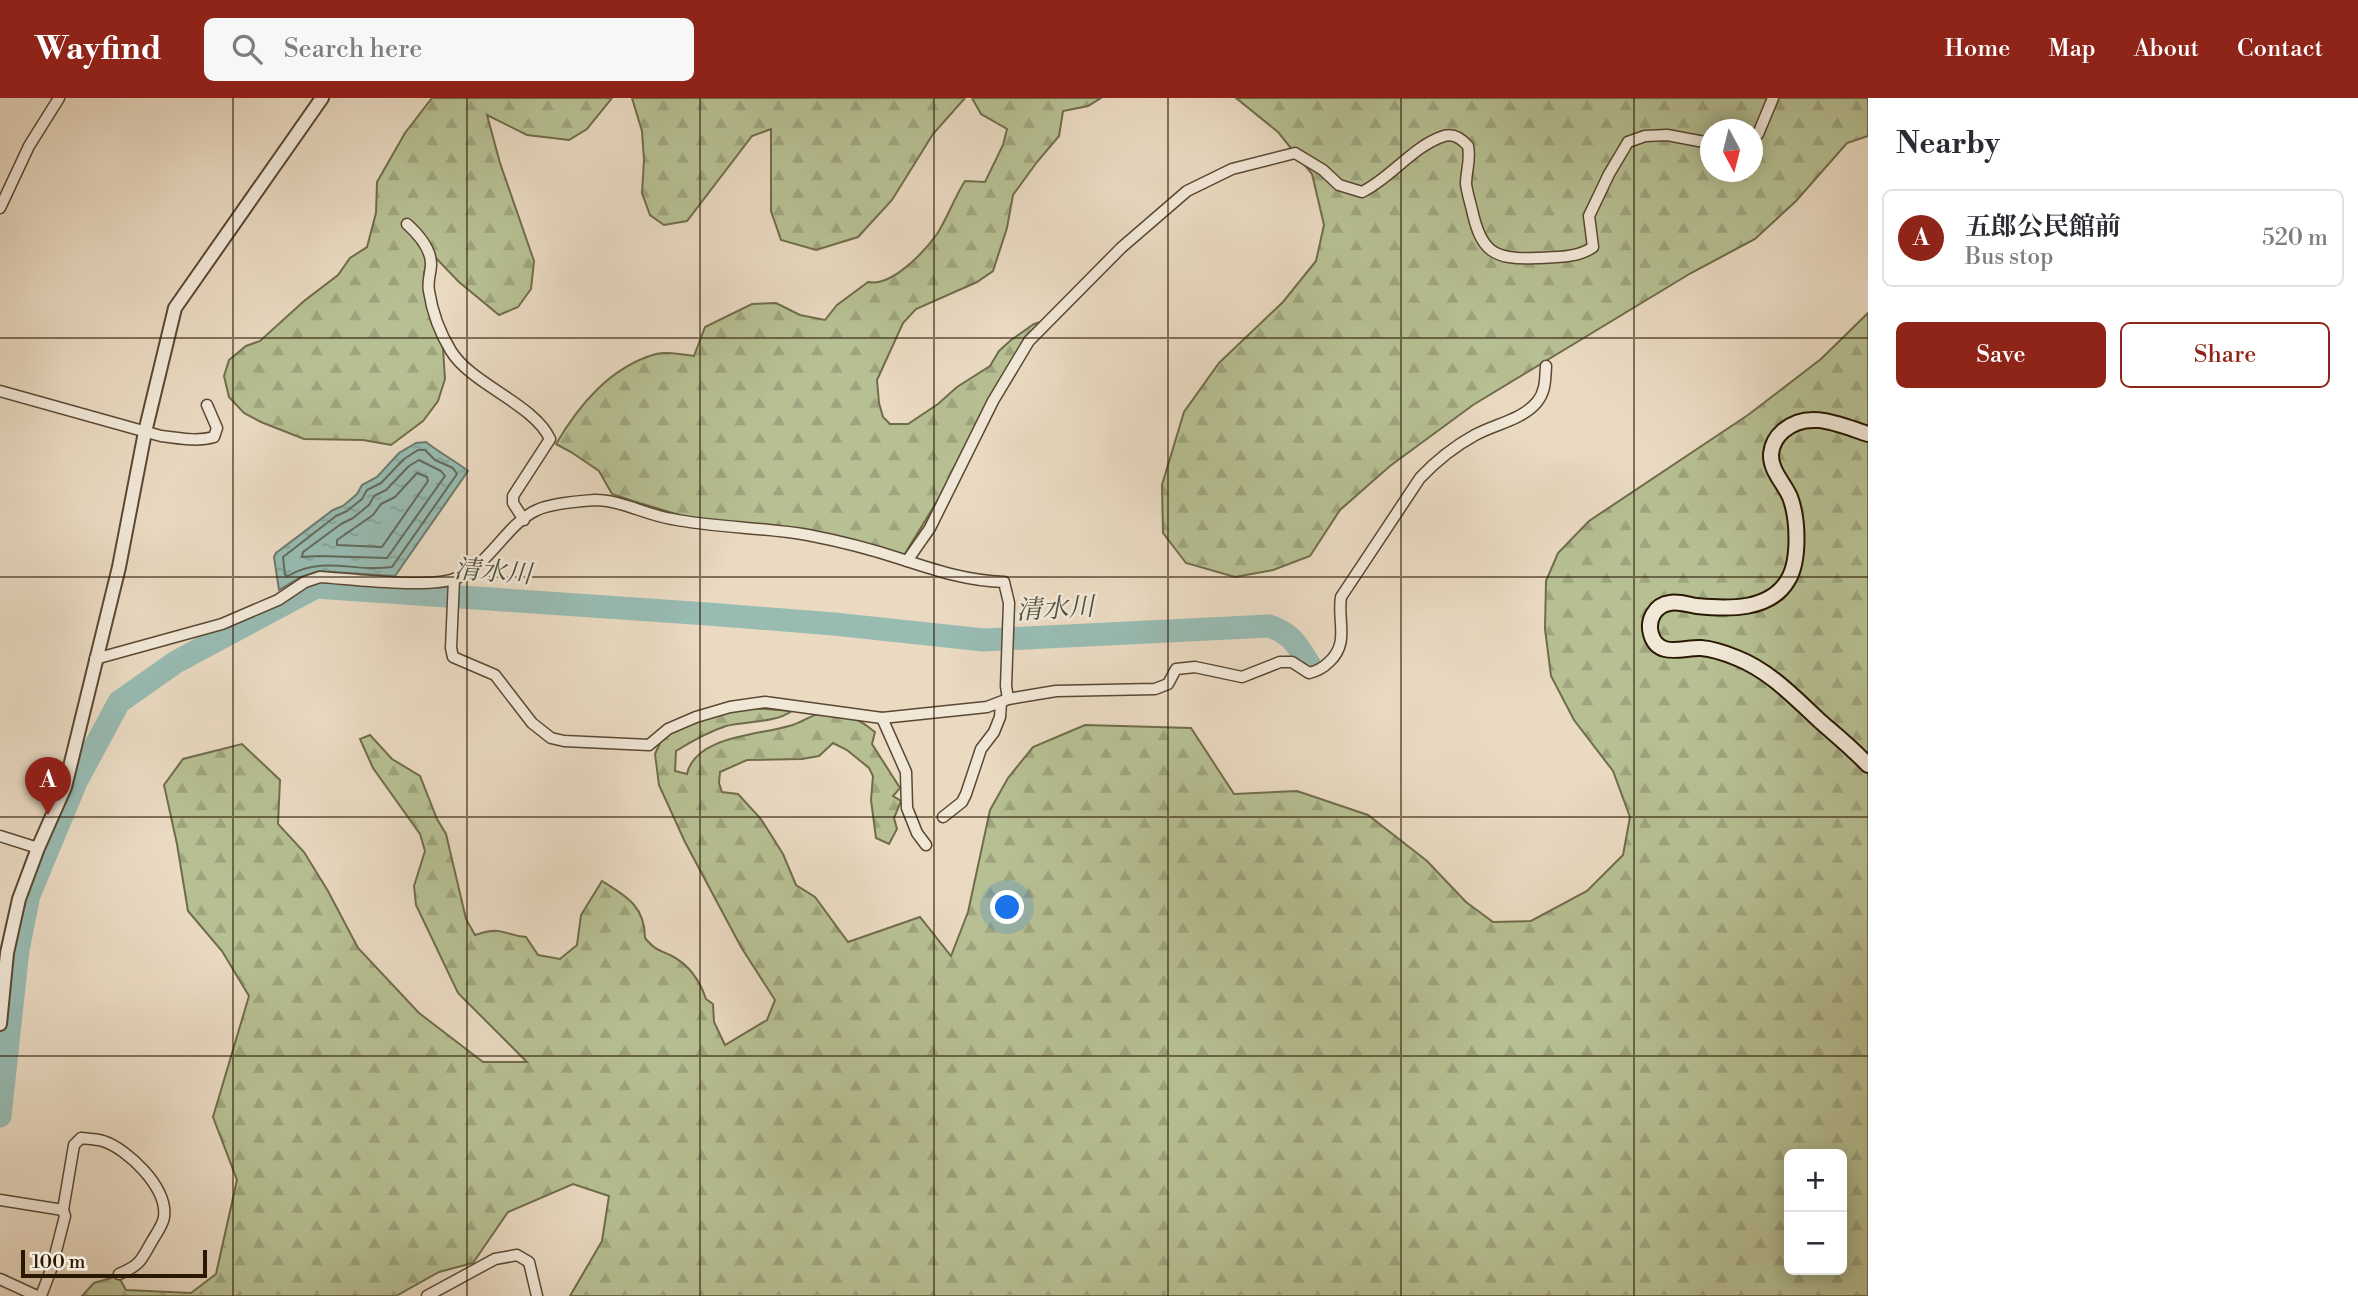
<!DOCTYPE html>
<html lang="en">
<head>
<meta charset="utf-8">
<style>
	body { margin:0; font-family:"Libre Bodoni","Noto Serif JP",serif; background:#f7f7f7; color:#2b2b33 }
	.controls { position:absolute; right:21px; bottom:21px; display:grid; overflow:hidden; border-radius:10px; box-shadow:0 4px 18px #0003 }
	.controls button { width:63px; height:63px; display:grid; place-items:center; padding:0; border:0; border-bottom:2px solid #e1e1e2; background:#fff; color:#2b2b33; font:35px sans-serif }
	.compass { position:absolute; left:1700px; top:21px; width:63px; height:63px; border-radius:50%; background:#fff; box-shadow:0 4px 18px #0003; rotate:173deg }
	.scale { position:absolute; left:21px; bottom:18px; width:186px; box-sizing:border-box; padding-left:7px; border:4px solid #2a1802; border-top:0; font-size:19px; line-height:24px; white-space:nowrap; color:#2a1802; -webkit-text-stroke:5px #f1e7d7; paint-order:stroke }
	.you { position:absolute; left:1008px; top:810px; width:24px; height:24px; margin:-18px; border:5px solid #fff; border-radius:50%; background:#1a73e8; box-shadow:0 0 0 10px #1a73e833 }
	.badge { display:grid; place-items:center; width:46px; height:46px; border-radius:50%; background:#8f2418; color:#fff; font-size:23px; font-weight:700 }
	.pin { position:absolute; translate:-50% -58px; filter:drop-shadow(0 2px 4px #0008) }
	.pin::after { content:''; position:absolute; top:37px; width:24px; height:21px; background:inherit; clip-path:polygon(0 0,100% 0,50% 100%) }
	.list { margin:0; padding:0; list-style:none }
	h2 { display:flex; justify-content:space-between; align-items:center; height:91px; margin:0; padding:0 28px; font-size:30px }
	h2 small { font-size:23px; font-weight:400; color:#7c7c81 }
	.list li { display:grid; grid-template-columns:46px 1fr auto; gap:21px; align-items:center; box-sizing:border-box; height:98px; margin:0 14px 14px; padding:0 14px; border:2px solid #e1e1e2; border-radius:10px }
	.list b { display:block; font-size:26px; white-space:nowrap }
	.list p { margin:0; font-size:23px; white-space:nowrap; color:#7c7c81 }
	.list em { font-size:23px; font-style:normal; color:#7c7c81 }
	.actions { display:flex; gap:14px; padding:21px 28px }
	.actions a { flex:1; padding:16px 0; border:2px solid #8f2418; border-radius:10px; text-align:center; font-size:24px; color:#8f2418 }
	.actions .main { background:#8f2418; color:#fff }
	.icon { flex:none; width:38px; height:38px; fill:none; stroke:currentColor; stroke-width:2; stroke-linecap:round; stroke-linejoin:round }
	.map { position:relative; flex:none; width:1868px; height:1198px; overflow:hidden }
	header { display:flex; align-items:center; gap:42px; box-sizing:border-box; height:98px; padding:0 35px; background:#8f2418; color:#fff }
	header strong { font-size:33px }
	nav { display:flex; gap:38px; margin-inline-start:auto; font-size:24px }
	.search { width:490px; height:63px; background:#f7f7f7; display:flex; align-items:center; gap:18px; box-sizing:border-box; padding:0 24px; border-radius:10px; color:#7c7c81; font-size:26px }
	main { display:flex }
	aside { flex:1; background:#fff }
	.map>svg:first-child { display:block }
	.forest { fill:url(#forest-firs); stroke:#706c4a; stroke-width:2; fill-rule:evenodd }
	.water { fill:url(#water-ripples); stroke:#6c7a6c; stroke-width:2 }
	.lines { fill:none; stroke-linecap:round; stroke-linejoin:round }
	.shore { stroke:#616a5a; stroke-width:2 }
	.river { stroke:#98bbb2; stroke-width:23 }
	.minor-casing { stroke:#5a4832; stroke-width:13 }
	.tertiary-casing { stroke:#5a4832; stroke-width:16 }
	.secondary-casing { stroke:#2a1802; stroke-width:18 }
	.minor { stroke:#f1e7d7; stroke-width:10 }
	.tertiary { stroke:#f1e7d7; stroke-width:12 }
	.secondary { stroke:#f1e7d7; stroke-width:14 }
	.grid { fill:none; stroke:#2a1802; stroke-width:2; stroke-opacity:0.55 }
	.labels { text-anchor:middle; stroke-width:5; stroke-linejoin:round; paint-order:stroke }
	.water-label { font-size:26px; font-style:italic; fill:#505140; stroke:#f1e7d7 }
</style>
</head>
<body>
<header>
<strong>Wayfind</strong>
<div class="search"><svg class="icon" aria-label="search" viewBox="0 0 24 24"><circle cx="10" cy="10" r="6"/><path d="M15 15l6 6"/></svg>Search here</div>
<nav><a>Home</a><a>Map</a><a>About</a><a>Contact</a></nav>
</header>
<main>
<div class="map">
<svg width="1868" height="1198" viewBox="0 0 1868 1198">
	<defs>
		<pattern id="forest-firs" width="22" height="20" patternUnits="userSpaceOnUse" patternTransform="scale(1.75)"><rect width="22" height="20" fill="#b7c093"/><path d="M5 1l3.5 6h-7zM16 11l3.5 6h-7z" fill="#9ea47d"/></pattern>
		<pattern id="water-ripples" width="26" height="14" patternUnits="userSpaceOnUse" patternTransform="scale(1.75)"><rect width="26" height="14" fill="#98bbb2"/><path d="M2 4q2-2 4 0t4 0M15 11q2-2 4 0t4 0" fill="none" stroke="#83a097"/></pattern>
	</defs>
	<rect width="100%" height="100%" fill="#eadac2"/>
	<filter id="stains"><feTurbulence type="fractalNoise" baseFrequency=".00286" numOctaves="4"/><feColorMatrix values="0 0 0 0 .2 0 0 0 0 .09 0 0 0 0 .02 0 0 0 .5 -.17"/></filter>
	<radialGradient id="worn" r=".72"><stop offset=".6" stop-color="#630" stop-opacity="0"/><stop offset="1" stop-color="#630" stop-opacity=".3"/></radialGradient>
	<g class="forest">
		<polygon points="432,0 612,0 587,31 569,42 527,37 487,17 500,65 534,163 531,191 518,209 499,217 459,184 431,155 424,175 425,197 443,250 445,281 438,303 423,323 391,347 363,342 304,341 261,324 244,315 229,299 224,278 229,262 246,248 260,243 304,203 338,177 350,160 367,149 376,115 377,84 405,35"/>
		<polygon points="632,0 965,0 933,36 892,102 858,139 816,152 781,142 771,113 771,31 752,38 687,123 664,127 650,117 642,95 644,62 642,33"/>
		<path d="M 972,0 L 1101,0 L 1088,8 L 1063,13 L 1059,38 L 1037,64 L 1013,97 L 1007,130 L 993,173 L 977,184 L 916,211 L 903,225 L 877,282 L 879,305 L 883,319 L 890,326 L 908,326 L 938,306 L 957,289 L 990,268 L 999,253 L 1011,242 L 1034,226 L 1040,224 L 1025,241 L 947,387 L 903,459 L 807,434 L 686,419 L 633,403 L 612,396 L 599,373 L 571,354 L 556,346 C 579,307 610,269 656,256 C 667,253 682,256 694,258 L 705,229 L 752,206 L 776,205 L 800,217 L 825,222 L 837,207 L 868,184 C 892,189 924,154 937,136 C 948,119 954,100 965,83 L 985,84 L 1003,47 L 1007,31 L 981,16 Z"/>
		<path d="M 1236,0 L 1868,0 L 1868,38 L 1847,45 L 1796,103 L 1755,141 L 1691,175 L 1473,307 L 1390,368 L 1340,412 L 1310,458 L 1273,472 L 1235,479 L 1186,465 L 1163,435 L 1162,387 L 1184,314 L 1219,265 L 1283,204 L 1316,163 L 1324,127 L 1312,76 L 1278,34 ZM 1710,32 L 1752,32 L 1752,74 L 1710,74 Z"/>
		<path d="M 1868,215 L 1868,1198 L 570,1198 L 602,1143 L 609,1098 L 573,1086 L 508,1114 L 473,1165 L 439,1174 L 396,1198 L 82,1198 L 94,1185 L 118,1178 L 126,1192 L 191,1195 L 216,1176 L 237,1082 L 213,1019 L 249,898 L 222,853 L 188,813 L 177,746 L 164,687 L 183,661 L 242,646 L 280,682 L 278,726 L 304,754 L 328,793 L 358,850 L 419,915 L 483,964 L 527,964 L 458,895 L 416,807 L 414,788 L 425,753 L 420,736 L 373,670 L 360,641 L 370,637 L 392,661 L 420,678 L 437,721 L 446,736 L 466,821 L 475,837 C 503,827 502,837 526,839 L 538,857 L 560,861 L 577,847 L 581,817 L 602,783 C 626,798 645,808 645,840 C 655,852 659,852 672,858 C 689,867 700,883 706,901 L 713,906 L 714,924 L 725,947 L 767,922 L 775,902 L 741,849 L 685,744 L 659,687 L 655,656 L 661,643 L 677,631 L 712,617 L 750,610 L 792,613 C 775,625 747,623 726,628 C 708,634 692,643 676,653 L 675,673 L 687,676 C 695,638 759,637 789,628 C 799,626 811,617 819,616 C 825,615 851,620 857,622 C 863,624 869,630 875,634 L 872,646 L 900,690 L 893,698 L 901,703 L 894,720 L 897,731 L 889,746 L 876,740 L 871,702 L 873,678 L 869,670 L 847,652 L 833,645 L 819,658 L 802,661 L 747,662 L 720,674 L 719,685 L 722,694 L 738,696 L 761,721 L 783,756 L 796,787 L 815,799 L 848,844 L 920,819 L 951,858 L 968,814 L 990,712 L 1008,680 L 1033,649 L 1085,627 L 1191,630 L 1234,696 L 1297,693 L 1368,717 L 1427,763 L 1466,804 L 1493,824 L 1531,823 L 1587,793 L 1623,757 L 1630,719 L 1613,673 L 1574,622 L 1551,578 L 1545,531 L 1546,483 L 1558,455 L 1589,423 L 1748,317 L 1821,261 ZM 1789,1056 L 1842,1056 L 1842,1172 L 1789,1172 Z"/>
	</g>
	<path class="water" d="M 426,344 C 440,355 454,362 468,373 L 395,478 L 319,473 L 301,479 L 279,492 L 274,459 L 276,455 L 333,412 L 343,408 L 357,396 L 362,387 L 377,379 L 399,355 L 416,345 Z"/>
	<g class="lines">
		<g class="shore">
			<path d="M 418,352 L 425,352 L 435,362 L 453,370 L 457,376 L 392,469 C 356,475 324,457 288,478 L 285,477 L 283,459 L 336,418 L 347,413 L 362,401 L 367,392 L 381,385 L 404,361 Z"/>
			<polygon points="419,362 441,373 445,378 387,460 319,458 302,459 303,454 341,426 353,420 369,407 374,398 386,392 409,368"/>
			<polygon points="417,375 427,379 428,383 382,449 337,447 337,442 373,417 381,406 395,399"/>
		</g>
		<path class="river" d="M 0,1018 L 18,852 L 29,797 L 76,684 L 119,604 L 176,564 L 316,489 L 708,516 L 834,526 L 984,542 L 1269,528 C 1293,536 1298,549 1311,569"/>
		<defs>
			<g id="minor">
				<polyline points="1752,41 1758,36 1773,0"/>
				<polyline points="0,110 29,48 59,0"/>
				<path d="M 407,126 C 418,136 431,150 431,166 C 431,175 427,183 429,193 C 432,213 440,235 451,253 C 471,286 534,306 550,341 L 513,398 L 513,405 L 524,422"/>
				<path d="M 0,293 L 161,338 C 179,340 197,344 214,339 L 217,330 L 207,307"/>
				<path d="M 907,463 L 930,430 L 993,303 L 1029,243 L 1121,150 L 1187,93 L 1232,71 L 1295,55 L 1323,72 L 1339,87 L 1362,94 C 1391,80 1413,48 1444,38 C 1454,35 1462,41 1468,48 C 1471,61 1466,73 1466,86 C 1467,94 1470,104 1472,112 C 1481,153 1493,162 1536,160 C 1555,159 1578,160 1593,149 L 1589,118 L 1609,76 L 1628,44 L 1645,38 L 1667,37 L 1710,45"/>
				<path d="M 454,481 L 451,550 L 453,559 L 495,577 L 532,625 L 551,640 L 564,643 L 649,647 L 668,631 L 696,619 L 730,609 L 765,604 L 882,620 L 987,609 L 1008,601 L 1056,593 L 1155,591 L 1168,586 L 1176,571 L 1195,569 L 1242,579 L 1280,564 L 1292,564 L 1309,575 C 1318,573 1323,570 1329,564 C 1350,545 1337,523 1341,499 L 1420,380 C 1436,363 1455,348 1475,337 C 1495,326 1522,322 1537,304 C 1546,293 1545,281 1546,268"/>
				<path d="M 95,561 L 222,526 L 278,502 L 305,484 L 320,479 C 351,481 431,491 457,480 C 491,466 506,426 537,412 C 549,406 581,403 595,402 C 621,402 646,417 672,421 C 717,430 763,429 808,437 C 839,443 871,451 901,461 C 935,472 967,483 1004,484 L 1009,505 L 1006,588 L 1008,601"/>
				<polyline points="882,620 906,674 907,710 917,735 926,747"/>
				<polyline points="943,719 962,704 966,696 981,651 994,634 1000,619 1001,605"/>
				<polyline points="0,738 38,750"/>
				<polyline points="0,1102 63,1112"/>
				<polyline points="0,1181 37,1198"/>
				<path d="M 41,1198 L 52,1169 L 65,1118 L 63,1112 L 74,1047 L 81,1040 C 88,1041 96,1041 103,1043 C 128,1051 168,1090 164,1119 C 163,1127 156,1136 152,1143 C 141,1162 141,1167 119,1176"/>
				<polyline points="427,1198 495,1161 517,1157 529,1164 537,1198"/>
			</g>
			<polyline id="tertiary" points="0,926 7,855 19,801 38,750 65,689 119,469 145,334 175,210 322,0"/>
			<path id="secondary" d="M 1868,336 C 1840,327 1808,311 1783,333 C 1776,339 1772,346 1771,356 C 1770,372 1784,385 1790,399 C 1798,420 1800,462 1788,482 C 1770,513 1728,511 1697,508 C 1689,507 1678,503 1670,505 C 1655,507 1647,522 1651,536 C 1658,561 1684,549 1701,550 C 1714,551 1725,555 1737,560 C 1770,573 1795,600 1821,624 C 1837,638 1854,652 1868,667"/>
		</defs>
		<use href="#minor" class="minor-casing"/>
		<use href="#tertiary" class="tertiary-casing"/>
		<use href="#secondary" class="secondary-casing"/>
		<use href="#minor" class="minor"/>
		<use href="#tertiary" class="tertiary"/>
		<use href="#secondary" class="secondary"/>
	</g>
	<path class="grid" d="M 233,0 L 233,1198M 467,0 L 467,1198M 700,0 L 700,1198M 934,0 L 934,1198M 1168,0 L 1168,1198M 1401,0 L 1401,1198M 1634,0 L 1634,1198M 0,240 L 1868,240M 0,479 L 1868,479M 0,719 L 1868,719M 0,958 L 1868,958"/>
	<g class="labels">
		<g class="water-label">
			<text transform="translate(493 473) rotate(4)" y="9">清水川</text>
			<text transform="translate(1055 510) rotate(-3)" y="9">清水川</text>
		</g>
	</g>
	<rect width="100%" height="100%" filter="url(#stains)"/>
	<rect width="100%" height="100%" fill="url(#worn)"/>
</svg>
<div class="controls">
<button>+</button>
<button>−</button>
</div>
<svg class="compass" viewBox="-18 -18 36 36"><path d="M0-13l5 13h-10z" fill="#e53935"/><path d="M0 13l5-13h-10z" fill="#7c7c81"/></svg>
<div class="scale">100 m</div>
<div class="you"></div>
<div class="pin badge" style="left:48px;top:717px">A</div>
</div>
<aside>
<h2>Nearby<small></small></h2>
<ul class="list">
<li><span class="badge">A</span><div><b>五郎公民館前</b><p>Bus stop</p></div><em>520 m</em></li>
</ul>
<div class="actions"><a class="main">Save</a><a>Share</a></div>
</aside>
</main>
</body>
</html>
